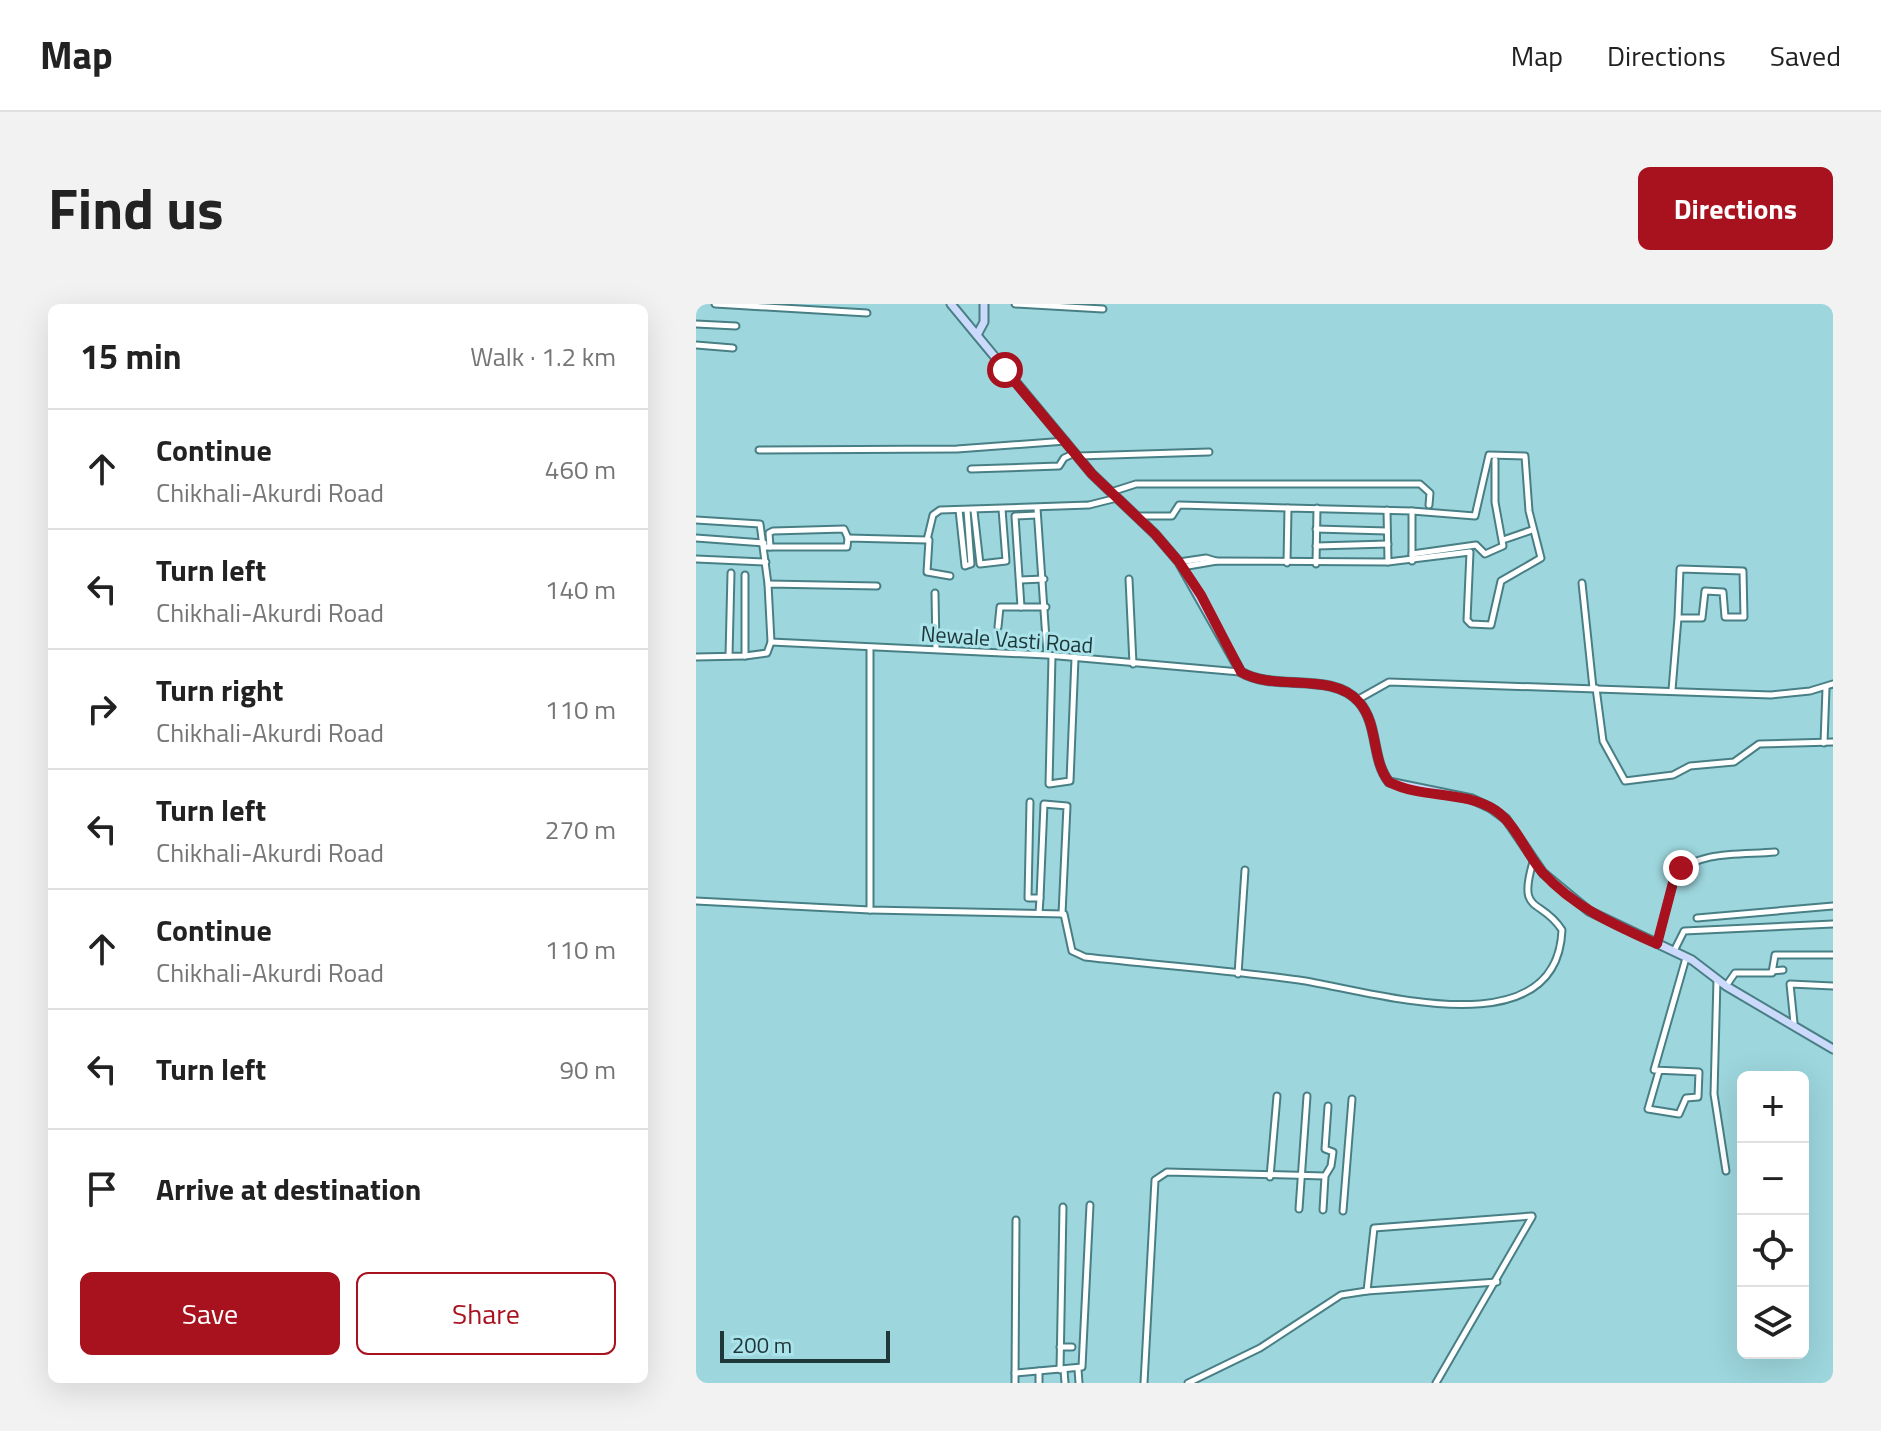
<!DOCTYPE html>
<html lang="en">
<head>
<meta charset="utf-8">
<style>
	body { margin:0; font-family:"Titillium Web",sans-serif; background:#f2f2f2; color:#222 }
	.controls { position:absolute; right:24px; bottom:24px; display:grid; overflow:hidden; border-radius:12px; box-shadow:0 8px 32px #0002 }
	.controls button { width:72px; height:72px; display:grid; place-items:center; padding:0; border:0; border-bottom:2px solid #e0e0e0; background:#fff; color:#222; font:40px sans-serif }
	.scale { position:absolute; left:24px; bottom:20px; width:170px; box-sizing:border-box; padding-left:8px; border:4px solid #20373a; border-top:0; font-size:22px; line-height:28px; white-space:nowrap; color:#20373a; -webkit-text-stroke:6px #aae4ea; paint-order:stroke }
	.stop { position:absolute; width:24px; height:24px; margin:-18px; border:6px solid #a8121f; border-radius:50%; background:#fff }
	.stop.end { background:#a8121f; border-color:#fff; box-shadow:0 2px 8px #0008 }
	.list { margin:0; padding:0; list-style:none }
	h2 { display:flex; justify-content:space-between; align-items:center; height:104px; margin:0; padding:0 32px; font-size:34px }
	h2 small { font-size:26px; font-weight:400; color:#767676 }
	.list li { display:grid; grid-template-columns:52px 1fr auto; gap:24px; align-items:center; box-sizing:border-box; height:120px; padding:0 32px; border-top:2px solid #e0e0e0 }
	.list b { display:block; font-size:30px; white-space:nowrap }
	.list p { margin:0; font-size:26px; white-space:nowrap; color:#767676 }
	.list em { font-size:26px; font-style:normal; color:#767676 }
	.actions { display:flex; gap:16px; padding:24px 32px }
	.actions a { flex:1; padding:18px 0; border:2px solid #a8121f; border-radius:12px; text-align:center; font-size:28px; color:#a8121f }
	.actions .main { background:#a8121f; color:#fff }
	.icon { flex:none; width:44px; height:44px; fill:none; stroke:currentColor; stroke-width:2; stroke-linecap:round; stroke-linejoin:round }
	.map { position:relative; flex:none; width:1137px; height:1079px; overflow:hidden; border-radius:12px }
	header { display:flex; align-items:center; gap:48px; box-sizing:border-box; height:112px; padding:0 40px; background:#fff; border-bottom:2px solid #e0e0e0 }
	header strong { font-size:38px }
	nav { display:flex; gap:44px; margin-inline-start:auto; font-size:28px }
	.intro { display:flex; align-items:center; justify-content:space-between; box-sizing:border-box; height:192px; padding:0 48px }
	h1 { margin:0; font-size:56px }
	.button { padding:20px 36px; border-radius:12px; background:#a8121f; color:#fff; font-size:28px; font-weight:700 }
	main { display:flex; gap:48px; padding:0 48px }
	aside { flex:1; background:#fff; border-radius:12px; box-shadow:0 8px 32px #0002 }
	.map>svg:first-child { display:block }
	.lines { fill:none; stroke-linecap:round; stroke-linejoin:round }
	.street-casing { stroke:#487f85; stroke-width:9 }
	.secondary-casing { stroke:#487f85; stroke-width:11 }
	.street { stroke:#fff; stroke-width:5 }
	.secondary { stroke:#cbd9fb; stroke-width:7 }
	.route { stroke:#a8121f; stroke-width:10 }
	.labels { text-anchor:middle; stroke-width:6; stroke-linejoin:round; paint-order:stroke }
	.street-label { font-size:22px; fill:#20373a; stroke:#aae4ea }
</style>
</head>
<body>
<header>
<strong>Map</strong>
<nav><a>Map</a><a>Directions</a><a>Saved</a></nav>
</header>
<div class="intro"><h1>Find us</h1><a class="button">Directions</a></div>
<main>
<aside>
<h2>15 min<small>Walk · 1.2 km</small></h2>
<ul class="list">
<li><svg class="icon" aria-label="ahead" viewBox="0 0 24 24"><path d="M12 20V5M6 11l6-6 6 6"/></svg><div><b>Continue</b><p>Chikhali-Akurdi Road</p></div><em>460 m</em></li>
<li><svg class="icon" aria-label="left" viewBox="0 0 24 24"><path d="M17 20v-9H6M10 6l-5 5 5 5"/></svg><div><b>Turn left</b><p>Chikhali-Akurdi Road</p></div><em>140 m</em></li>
<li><svg class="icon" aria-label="right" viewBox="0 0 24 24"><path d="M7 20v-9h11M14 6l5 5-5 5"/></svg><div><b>Turn right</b><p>Chikhali-Akurdi Road</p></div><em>110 m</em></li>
<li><svg class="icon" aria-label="left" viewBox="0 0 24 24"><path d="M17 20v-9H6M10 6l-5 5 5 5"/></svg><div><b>Turn left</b><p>Chikhali-Akurdi Road</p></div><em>270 m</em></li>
<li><svg class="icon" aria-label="ahead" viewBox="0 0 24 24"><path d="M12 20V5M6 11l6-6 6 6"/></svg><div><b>Continue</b><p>Chikhali-Akurdi Road</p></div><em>110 m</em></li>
<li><svg class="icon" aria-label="left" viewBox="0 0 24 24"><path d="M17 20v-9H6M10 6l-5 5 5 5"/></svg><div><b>Turn left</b></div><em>90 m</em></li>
<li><svg class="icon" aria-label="arrive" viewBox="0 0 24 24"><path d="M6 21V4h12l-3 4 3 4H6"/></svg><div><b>Arrive at destination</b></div></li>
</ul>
<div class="actions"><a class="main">Save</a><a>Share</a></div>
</aside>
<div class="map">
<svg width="1137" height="1079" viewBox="0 0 1137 1079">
	<rect width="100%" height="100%" fill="#9dd6dd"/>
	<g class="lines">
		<defs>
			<g id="street">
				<polyline points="19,0 171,9"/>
				<polyline points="319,0 407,5"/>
				<polyline points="0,20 40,22"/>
				<polyline points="0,41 37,44"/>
				<polyline points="63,146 261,145 370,137"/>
				<polyline points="382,152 513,148"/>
				<polyline points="275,165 363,162 368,154 379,149"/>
				<polyline points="415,188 440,180 724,180 734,189 733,201"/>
				<polyline points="341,204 351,350"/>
				<polyline points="263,206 269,262 275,260 271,206"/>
				<polyline points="691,206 692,258"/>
				<polyline points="278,207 284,260 310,257 306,205"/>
				<polyline points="441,212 476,212 483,201 592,204"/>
				<polyline points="0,216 64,220 72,280"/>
				<polyline points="620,225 691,227"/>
				<polyline points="0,234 68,239"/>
				<polyline points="233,236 231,268 254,272"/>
				<polyline points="807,236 836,226"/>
				<polyline points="620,242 692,240"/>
				<polyline points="68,243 151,243 152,234 231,236 237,211 244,206 393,201 421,194"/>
				<polyline points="74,243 73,229 77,227 148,225 152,234"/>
				<polyline points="716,250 780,241 789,250 807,242 799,198 799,156"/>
				<polyline points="0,255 70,258"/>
				<polyline points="483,258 510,254 520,257"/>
				<polyline points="591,259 592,204 716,207 716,257"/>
				<polyline points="620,260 621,204"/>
				<polyline points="486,263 521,257 692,258 774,248 771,316 775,320 795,321 805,277 845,254 833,207 829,152 793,151 779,212 716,207"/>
				<polyline points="433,275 437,360"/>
				<polyline points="324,276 348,275"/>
				<polyline points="886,279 897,384"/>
				<polyline points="239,289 240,345"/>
				<polyline points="325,303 319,212 341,211"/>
				<polyline points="302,323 304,303 350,303"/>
				<polyline points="75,338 351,351 544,368"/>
				<polyline points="174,345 174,606"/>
				<polyline points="33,352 35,269"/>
				<polyline points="49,352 71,349 75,338 72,280 181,282"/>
				<polyline points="356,352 353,480 374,477 379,354"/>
				<polyline points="0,353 49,352 49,271"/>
				<polyline points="900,384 907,437 929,477 977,471 994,462 1038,458 1063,440 1137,438"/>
				<polyline points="976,386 982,314 1006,314 1009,287 1027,288 1029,313 1048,313 1047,267 984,265 982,314"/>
				<polyline points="661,396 693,378 1075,391 1114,387 1137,380"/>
				<polyline points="1128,439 1130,384"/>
				<polyline points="334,498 332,594 344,594 343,609"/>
				<polyline points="344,594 348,500 371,502 366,610"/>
				<path d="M 0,597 L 174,606 L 368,610 L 376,647 L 389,653 C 460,661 532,666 603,676 C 672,686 861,748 866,626 C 845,593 821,612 837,558"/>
				<polyline points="1001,614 1137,602"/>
				<path d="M 961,640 L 979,571 C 1002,546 1047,551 1079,548"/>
				<polyline points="978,647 988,627 1137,620"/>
				<polyline points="1076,667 1087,666"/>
				<polyline points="542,670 549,566"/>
				<polyline points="1021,675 1018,790 1030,867"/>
				<polyline points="1030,682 1039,669 1076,669 1079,651 1137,651"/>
				<polyline points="1098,719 1094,680 1137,682"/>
				<polyline points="963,767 952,805 983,810 990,794 1002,793 1003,768 958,766 990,654"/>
				<polyline points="574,873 581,792"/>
				<polyline points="603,905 611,792"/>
				<polyline points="627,906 629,872 635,862 637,848 629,845 632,802"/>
				<polyline points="647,907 656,795"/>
				<polyline points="801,978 671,987 678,924 836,912"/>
				<polyline points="364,1043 376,1043"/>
				<polyline points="382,1065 383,1079"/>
				<polyline points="364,1066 367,903"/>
				<polyline points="368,1066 369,1079"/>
				<polyline points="343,1067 343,1079"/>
				<polyline points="319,1069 386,1063 394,901"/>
				<polyline points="319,1079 320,916"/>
				<polyline points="448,1079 459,876 471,868 629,872"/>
				<polyline points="492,1079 564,1044 645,991 671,987"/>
				<polyline points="740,1079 836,913"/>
			</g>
			<g id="secondary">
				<path d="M 255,0 L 396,170 L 459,230 L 483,258 L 545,368 C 579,388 636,367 663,398 C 683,421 675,455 693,478 L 776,495 L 795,504 L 810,515 L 847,569 L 893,607 L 996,656 L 1030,682 L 1137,745"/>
				<polyline points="281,31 288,18 288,0"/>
			</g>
		</defs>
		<use href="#street" class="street-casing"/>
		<use href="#secondary" class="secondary-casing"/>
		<use href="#street" class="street"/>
		<use href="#secondary" class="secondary"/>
	</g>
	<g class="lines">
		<path class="route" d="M 309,66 L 396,170 L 459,230 L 483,258 L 505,291 L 545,368 C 579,388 636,367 663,398 C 683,421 675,455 693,478 C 726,495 767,486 799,506 C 821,521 830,550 847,569 C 879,604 919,621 961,640 L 979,571 L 985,564"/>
	</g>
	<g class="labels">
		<g class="street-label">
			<text transform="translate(311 335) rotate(4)" y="8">Newale Vasti Road</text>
		</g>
	</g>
</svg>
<div class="controls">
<button>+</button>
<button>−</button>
<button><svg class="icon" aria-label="locate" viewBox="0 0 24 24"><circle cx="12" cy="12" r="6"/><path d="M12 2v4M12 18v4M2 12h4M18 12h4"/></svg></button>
<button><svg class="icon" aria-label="layers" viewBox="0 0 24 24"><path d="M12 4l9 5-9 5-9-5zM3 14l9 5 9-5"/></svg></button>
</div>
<div class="scale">200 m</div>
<div class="stop" style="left:309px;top:66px"></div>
<div class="stop end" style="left:985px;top:564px"></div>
</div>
</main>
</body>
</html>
